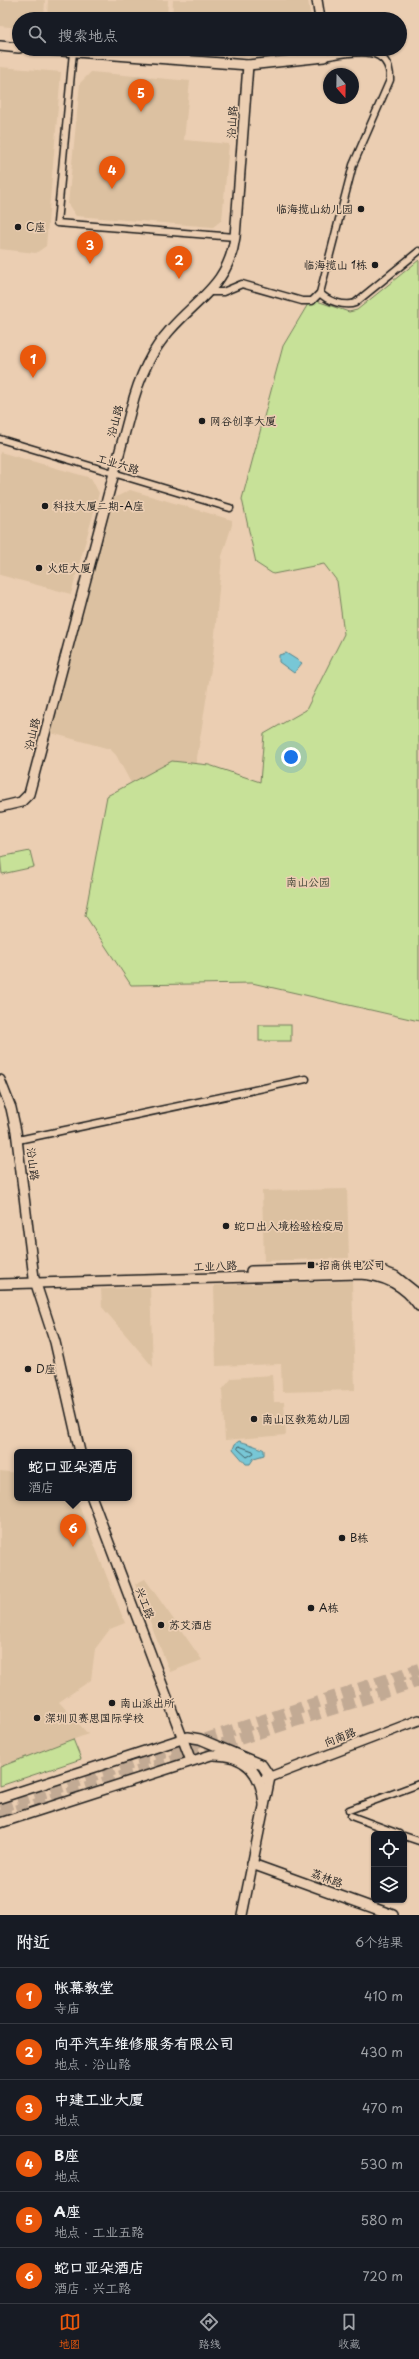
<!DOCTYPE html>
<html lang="zh">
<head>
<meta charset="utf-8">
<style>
	body { margin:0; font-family:"Playpen Sans","LXGW WenKai TC",sans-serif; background:#20242c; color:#f1f3f6 }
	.controls { position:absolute; right:12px; bottom:12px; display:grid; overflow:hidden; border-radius:6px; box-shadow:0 1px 3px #0004 }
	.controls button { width:36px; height:36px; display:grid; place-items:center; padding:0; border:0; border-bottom:1px solid #363941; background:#171b24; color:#f1f3f6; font:20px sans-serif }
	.compass { position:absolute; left:323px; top:68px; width:36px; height:36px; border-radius:50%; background:#171b24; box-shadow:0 1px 3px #0004; rotate:160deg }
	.you { position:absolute; left:291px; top:757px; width:14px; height:14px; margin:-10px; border:3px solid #fff; border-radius:50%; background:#1a73e8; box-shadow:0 0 0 6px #1a73e833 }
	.badge { display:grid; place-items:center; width:26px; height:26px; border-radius:50%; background:#ea580c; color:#fff; font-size:13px; font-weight:700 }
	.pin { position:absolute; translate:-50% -33px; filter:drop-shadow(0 1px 2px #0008) }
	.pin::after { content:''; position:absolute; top:21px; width:14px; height:12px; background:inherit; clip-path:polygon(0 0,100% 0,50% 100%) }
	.popup { position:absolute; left:14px; top:1449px; width:118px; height:52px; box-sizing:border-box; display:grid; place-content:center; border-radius:6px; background:#171b24; filter:drop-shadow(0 1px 3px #0005); font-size:13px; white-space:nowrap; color:#9ea1a6 }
	.popup b { font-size:15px; color:#f1f3f6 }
	.popup::after { content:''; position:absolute; left:50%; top:100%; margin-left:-8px; border:8px solid transparent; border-top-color:#171b24 }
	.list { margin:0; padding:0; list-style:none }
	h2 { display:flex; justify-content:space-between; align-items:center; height:52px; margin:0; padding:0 16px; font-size:17px }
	h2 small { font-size:13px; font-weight:400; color:#9ea1a6 }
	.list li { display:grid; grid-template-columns:26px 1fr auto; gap:12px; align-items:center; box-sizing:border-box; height:56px; padding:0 16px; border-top:1px solid #363941 }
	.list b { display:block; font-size:15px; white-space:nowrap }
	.list p { margin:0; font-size:13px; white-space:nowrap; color:#9ea1a6 }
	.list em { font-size:13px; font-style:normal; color:#9ea1a6 }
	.icon { flex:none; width:22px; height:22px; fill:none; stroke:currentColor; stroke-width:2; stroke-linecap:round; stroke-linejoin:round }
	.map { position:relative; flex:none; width:419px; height:1915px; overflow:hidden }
	.search { position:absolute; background:#171b24; box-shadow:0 1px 3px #0004; left:12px; right:12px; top:12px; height:44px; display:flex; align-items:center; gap:10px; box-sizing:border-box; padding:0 14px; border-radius:22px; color:#9ea1a6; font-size:15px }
	.sheet { height:388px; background:#171b24 }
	nav { display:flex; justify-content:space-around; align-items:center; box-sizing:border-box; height:56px; border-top:1px solid #363941; background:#171b24; font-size:11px; color:#9ea1a6 }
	nav a { display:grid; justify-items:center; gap:2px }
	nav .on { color:#ea580c }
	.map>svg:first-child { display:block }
	.built { fill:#dcc1a1 }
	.green { fill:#c7e198; stroke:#727e5a }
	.water { fill:#78c7d6; stroke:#53838c }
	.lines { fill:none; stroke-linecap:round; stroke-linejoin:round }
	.shore { stroke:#416066; stroke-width:1 }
	.highway-tunnel { stroke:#c2aa94; stroke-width:12; stroke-dasharray:12 6; stroke-linecap:butt }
	.street-casing { stroke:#1c1c1c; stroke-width:9 }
	.secondary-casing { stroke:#1c1c1c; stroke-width:12 }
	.street { stroke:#ebceb2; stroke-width:6 }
	.secondary { stroke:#ebceb2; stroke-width:9 }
	.poi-dot { fill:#1c1c1c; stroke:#ebceb2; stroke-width:1.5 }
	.labels { text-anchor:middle; stroke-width:3.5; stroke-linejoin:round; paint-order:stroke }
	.street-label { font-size:11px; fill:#1c1c1c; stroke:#ebceb2 }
	.poi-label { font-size:11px; fill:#1c1c1c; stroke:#ebceb2; text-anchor:start }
	.park-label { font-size:11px; fill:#3e4335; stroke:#ebceb2 }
</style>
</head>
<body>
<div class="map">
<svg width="419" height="1915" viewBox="0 0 419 1915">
	<rect width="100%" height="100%" fill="#ebceb2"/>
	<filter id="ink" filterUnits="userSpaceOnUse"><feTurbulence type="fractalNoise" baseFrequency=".025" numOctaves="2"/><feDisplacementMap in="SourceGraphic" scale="8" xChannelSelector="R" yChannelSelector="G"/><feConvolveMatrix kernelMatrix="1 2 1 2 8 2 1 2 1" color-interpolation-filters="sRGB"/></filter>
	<g filter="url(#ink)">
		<g class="built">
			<polygon points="0,0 45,0 44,19 19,19 19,28 0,26"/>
			<polygon points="48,0 168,0 167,19 47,19"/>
			<polygon points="173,0 308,0 311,19 172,19"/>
			<polygon points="171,49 303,49 253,56"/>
			<polygon points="0,67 61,72 46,246 36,253 0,249"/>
			<polygon points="91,72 190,81 184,140 229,144 222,220 213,227 76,216 68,204 80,83"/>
			<polygon points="0,452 91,478 99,493 71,594 0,575"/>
			<polygon points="130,490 232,520 232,525 222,556 213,656 196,764 172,761 131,783 116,755 110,749 51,733 114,498"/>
			<polygon points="347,1189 349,1258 264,1261 262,1191"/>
			<polygon points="352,1281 355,1390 282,1392 281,1364 216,1366 214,1285"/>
			<polygon points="150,1287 153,1367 102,1307 101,1289"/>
			<polygon points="272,1375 274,1402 284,1402 286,1435 225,1440 222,1390 232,1378"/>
			<polygon points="0,1471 17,1473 17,1498 76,1498 125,1623 110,1629 95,1649 91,1680 59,1702 88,1734 0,1767"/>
			<polygon points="145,1579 202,1660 170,1672 135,1584"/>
		</g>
		<g class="green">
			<polygon points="419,260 419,1021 252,983 131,985 85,915 107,796 172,761 209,765 260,782 264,734 306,710 344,634 337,581 324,564 273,574 256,563 242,499 283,346 311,299 349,312 357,310"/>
			<polygon points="30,851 34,867 2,874 0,857"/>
			<rect x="259" y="1025" width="32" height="16"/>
			<polygon points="73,1739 81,1759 0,1786 0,1767"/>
		</g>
		<g class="water">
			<polygon points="286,653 302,663 294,673 279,662 279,655"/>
			<path d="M 239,1441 C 243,1442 262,1448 264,1450 L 264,1455 L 254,1458 L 250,1464 L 246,1464 L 233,1449 L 235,1444 Z"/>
		</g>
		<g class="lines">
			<polygon class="shore" points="239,1446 253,1451 254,1453 247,1457 238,1449"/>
			<g class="highway-tunnel">
				<polyline points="0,1807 419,1669"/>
				<polyline points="0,1816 419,1681"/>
			</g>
			<defs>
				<g id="street">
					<polyline points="73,52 57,223 235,237"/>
					<path d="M 324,57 C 349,53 391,41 390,80 L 353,165 L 320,293 C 327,301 345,307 355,303 L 419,251"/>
					<polyline points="210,292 223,292 242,284 302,301 312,301 320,293"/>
					<polyline points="0,439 230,508"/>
					<polyline points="18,1140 306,1079"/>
					<polyline points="349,1810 419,1784"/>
					<polyline points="351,1816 399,1834"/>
					<polyline points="404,1836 419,1841"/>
				</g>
				<g id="secondary">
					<polyline points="317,0 320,19"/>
					<polyline points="0,46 19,48"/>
					<polyline points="36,49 248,65 324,57 323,49"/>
					<path d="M 0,807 L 21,802 L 29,794 L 131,409 C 138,381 150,352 170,330 C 198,298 229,284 235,237 L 248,65"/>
					<polyline points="0,1080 11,1108 16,1131 34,1278 55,1342 80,1452"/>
					<polyline points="251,1271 374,1268 395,1276 419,1295"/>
					<path d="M 0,1284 L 359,1274 C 384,1275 405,1286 419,1306"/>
					<polyline points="92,1498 191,1761"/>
					<polyline points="265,1779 419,1720"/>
					<polyline points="0,1798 188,1737 200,1739 262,1765 270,1777"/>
					<path d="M 0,1823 L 211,1755 C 245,1754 261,1772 264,1804"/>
					<polyline points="252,1864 393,1915"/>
					<polyline points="242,1915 270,1777"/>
				</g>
			</defs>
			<use href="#street" class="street-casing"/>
			<use href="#secondary" class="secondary-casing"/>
			<use href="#street" class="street"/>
			<use href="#secondary" class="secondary"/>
		</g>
	</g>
	<g class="poi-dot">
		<circle cx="361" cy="209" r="4"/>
		<circle cx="18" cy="227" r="4"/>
		<circle cx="375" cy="265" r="4"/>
		<circle cx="202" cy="421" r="4"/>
		<circle cx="45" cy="506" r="4"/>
		<circle cx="39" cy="568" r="4"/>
		<circle cx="226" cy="1226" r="4"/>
		<rect x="307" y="1261" width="8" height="8" rx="2"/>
		<circle cx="28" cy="1369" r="4"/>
		<circle cx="254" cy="1419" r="4"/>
		<circle cx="342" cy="1538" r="4"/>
		<circle cx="311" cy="1608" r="4"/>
		<circle cx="161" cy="1625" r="4"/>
		<circle cx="112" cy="1703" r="4"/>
		<circle cx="37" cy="1718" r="4"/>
	</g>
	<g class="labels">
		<g class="street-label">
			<text transform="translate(232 122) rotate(-86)" y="4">沿山路</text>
			<text transform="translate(115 421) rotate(-75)" y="4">沿山路</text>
			<text transform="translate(118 464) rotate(17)" y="4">工业六路</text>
			<text transform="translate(32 734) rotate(-76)" y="4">沿山路</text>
			<text transform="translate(33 1164) rotate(83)" y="4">沿山路</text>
			<text transform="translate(215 1266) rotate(-2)" y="4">工业八路</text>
			<text transform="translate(145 1603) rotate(69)" y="4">兴工路</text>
			<text transform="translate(340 1737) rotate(-21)" y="4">向南路</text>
			<text transform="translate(327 1878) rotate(20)" y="4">荔林路</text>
		</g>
		<g class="poi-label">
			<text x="353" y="213" text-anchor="end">临海揽山幼儿园</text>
			<text x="26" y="231">C座</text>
			<text x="367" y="269" text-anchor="end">临海揽山 1栋</text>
			<text x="210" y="425">网谷创享大厦</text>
			<text x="53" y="510">科技大厦二期-A座</text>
			<text x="47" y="572">火炬大厦</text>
			<text x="234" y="1230">蛇口出入境检验检疫局</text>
			<text x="319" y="1269">招商供电公司</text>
			<text x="36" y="1373">D座</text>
			<text x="262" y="1423">南山区教苑幼儿园</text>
			<text x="350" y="1542">B栋</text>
			<text x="319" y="1612">A栋</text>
			<text x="169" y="1629">苏艾酒店</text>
			<text x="120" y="1707">南山派出所</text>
			<text x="45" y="1722">深圳贝赛思国际学校</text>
		</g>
		<g class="park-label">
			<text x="308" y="886">南山公园</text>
		</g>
	</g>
</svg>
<div class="controls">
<button><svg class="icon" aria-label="locate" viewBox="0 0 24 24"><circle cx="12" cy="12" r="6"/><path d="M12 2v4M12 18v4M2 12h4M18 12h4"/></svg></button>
<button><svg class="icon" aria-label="layers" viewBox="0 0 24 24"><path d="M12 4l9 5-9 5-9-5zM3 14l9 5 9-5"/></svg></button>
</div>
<svg class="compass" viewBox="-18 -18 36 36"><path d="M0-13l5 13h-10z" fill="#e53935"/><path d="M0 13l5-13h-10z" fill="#9ea1a6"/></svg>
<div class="you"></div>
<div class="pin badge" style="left:33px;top:378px">1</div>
<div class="pin badge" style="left:179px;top:279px">2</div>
<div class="pin badge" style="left:90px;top:264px">3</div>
<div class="pin badge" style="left:112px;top:189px">4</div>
<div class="pin badge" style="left:141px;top:112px">5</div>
<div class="pin badge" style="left:73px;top:1547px">6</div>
<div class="popup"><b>蛇口亚朵酒店</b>酒店</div>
<div class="search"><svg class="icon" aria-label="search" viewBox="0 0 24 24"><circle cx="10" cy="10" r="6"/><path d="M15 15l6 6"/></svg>搜索地点</div>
</div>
<section class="sheet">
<h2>附近<small>6个结果</small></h2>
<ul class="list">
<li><span class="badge">1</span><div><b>帐幕教堂</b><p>寺庙</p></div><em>410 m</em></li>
<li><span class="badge">2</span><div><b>向平汽车维修服务有限公司</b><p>地点 · 沿山路</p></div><em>430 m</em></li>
<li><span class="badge">3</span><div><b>中建工业大厦</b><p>地点</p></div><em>470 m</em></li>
<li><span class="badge">4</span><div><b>B座</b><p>地点</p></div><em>530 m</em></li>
<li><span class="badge">5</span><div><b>A座</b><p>地点 · 工业五路</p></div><em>580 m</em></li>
<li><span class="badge">6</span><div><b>蛇口亚朵酒店</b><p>酒店 · 兴工路</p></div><em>720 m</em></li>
</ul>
</section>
<nav>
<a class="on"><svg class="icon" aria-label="map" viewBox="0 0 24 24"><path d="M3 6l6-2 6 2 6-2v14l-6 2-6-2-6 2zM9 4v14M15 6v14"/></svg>地图</a>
<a><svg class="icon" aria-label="directions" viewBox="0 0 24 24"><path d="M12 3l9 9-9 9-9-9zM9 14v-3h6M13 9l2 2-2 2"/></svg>路线</a>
<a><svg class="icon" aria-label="saved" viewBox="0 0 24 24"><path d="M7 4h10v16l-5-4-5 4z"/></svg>收藏</a>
</nav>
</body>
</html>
